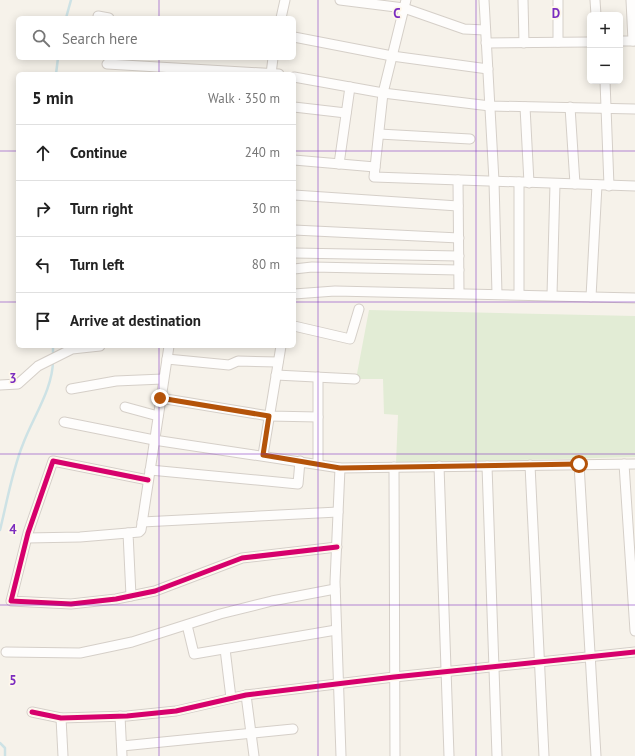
<!DOCTYPE html>
<html lang="en">
<head>
<meta charset="utf-8">
<style>
	body { margin:0; font-family:"PT Sans",sans-serif; background:#f6f6f6; color:#222 }
	.controls { position:absolute; right:12px; top:12px; display:grid; overflow:hidden; border-radius:6px; box-shadow:0 2px 10px #0003 }
	.controls button { width:36px; height:36px; display:grid; place-items:center; padding:0; border:0; border-bottom:1px solid #e0e0e0; background:#fff; color:#222; font:20px sans-serif }
	.stop { position:absolute; width:12px; height:12px; margin:-9px; border:3px solid #b45309; border-radius:50%; background:#fff }
	.stop.end { background:#b45309; border-color:#fff; box-shadow:0 1px 4px #0008 }
	.list { margin:0; padding:0; list-style:none }
	h2 { display:flex; justify-content:space-between; align-items:center; height:52px; margin:0; padding:0 16px; font-size:17px }
	h2 small { font-size:13px; font-weight:400; color:#767676 }
	.list li { display:grid; grid-template-columns:26px 1fr auto; gap:12px; align-items:center; box-sizing:border-box; height:56px; padding:0 16px; border-top:1px solid #e0e0e0 }
	.list b { display:block; font-size:15px; white-space:nowrap }
	.list em { font-size:13px; font-style:normal; color:#767676 }
	.icon { flex:none; width:22px; height:22px; fill:none; stroke:currentColor; stroke-width:2; stroke-linecap:round; stroke-linejoin:round }
	.map { position:relative; flex:none; width:635px; height:756px; overflow:hidden }
	.search { position:absolute; background:#fff; box-shadow:0 2px 10px #0003; left:16px; top:16px; width:280px; height:44px; display:flex; align-items:center; gap:10px; box-sizing:border-box; padding:0 14px; border-radius:6px; color:#767676; font-size:15px }
	.panel { position:absolute; background:#fff; box-shadow:0 2px 10px #0003; left:16px; top:72px; width:280px; height:276px; border-radius:6px }
	.map>svg:first-child { display:block }
	.green { fill:#e2ecd5 }
	.lines { fill:none; stroke-linecap:round; stroke-linejoin:round }
	.stream { stroke:#cde2e5; stroke-width:2.5 }
	.minor-casing { stroke:#d5cfc8; stroke-width:11 }
	.minor { stroke:#fefdfc; stroke-width:9 }
	.cycleway-casing { stroke:#fef7eb; stroke-width:8 }
	.cycleway { stroke:#d6006c; stroke-width:5 }
	.route { stroke:#b45309; stroke-width:5 }
	.grid { fill:none; stroke:#7b2cbf; stroke-width:1; stroke-opacity:0.55 }
	.grid-label { font-size:13px; text-anchor:middle; font-weight:bold; fill:#7b2cbf; stroke:#fef7eb; stroke-width:3.5; stroke-linejoin:round; paint-order:stroke }
</style>
</head>
<body>
<div class="map">
<svg width="635" height="756" viewBox="0 0 635 756">
	<rect width="100%" height="100%" fill="#f6f2ea"/>
	<polygon class="green" points="369,310 635,316 635,457 396,463 398,415 384,414 383,379 356,379"/>
	<g class="lines">
		<g class="stream">
			<polyline points="66,18 71,0"/>
			<polyline points="56,74 58,58"/>
			<polyline points="53,355 53,346"/>
			<path d="M 0,530 C 7,502 12,471 23,444 C 33,417 53,389 53,360"/>
			<polyline points="0,743 5,748 5,756"/>
		</g>
		<defs>
			<g id="minor">
				<polyline points="340,0 404,8 464,29 485,30"/>
				<polyline points="406,0 383,93 374,177 635,186"/>
				<polyline points="484,0 494,181 497,294"/>
				<polyline points="523,0 524,43"/>
				<polyline points="558,0 558,42"/>
				<polyline points="595,0 596,15"/>
				<polyline points="631,0 633,41"/>
				<polyline points="98,16 109,18"/>
				<polyline points="281,18 285,0"/>
				<polyline points="294,37 392,56 488,69"/>
				<polyline points="620,41 635,41"/>
				<polyline points="486,43 590,42"/>
				<polyline points="107,64 279,74"/>
				<polyline points="271,74 273,58"/>
				<polyline points="294,77 383,93 490,106 635,109"/>
				<polyline points="605,81 609,186"/>
				<polyline points="294,107 346,113"/>
				<polyline points="525,107 529,183"/>
				<polyline points="570,107 575,184"/>
				<polyline points="379,134 470,139"/>
				<polyline points="294,160 375,167"/>
				<polyline points="339,164 350,87"/>
				<polyline points="458,180 459,293"/>
				<polyline points="519,182 519,294"/>
				<polyline points="294,195 458,206"/>
				<polyline points="294,230 459,238"/>
				<polyline points="294,253 459,256"/>
				<polyline points="294,269 312,267 459,270"/>
				<polyline points="294,294 335,291 635,298"/>
				<polyline points="552,295 555,184"/>
				<polyline points="591,297 597,185"/>
				<polyline points="294,326 350,339 359,309"/>
				<polyline points="167,359 229,365 238,361 278,362"/>
				<polyline points="276,375 355,379"/>
				<polyline points="318,377 318,464"/>
				<polyline points="0,385 18,384 38,366 72,349 100,346"/>
				<polyline points="71,389 116,381 163,379"/>
				<polyline points="160,398 269,416 318,417"/>
				<polyline points="125,407 158,416"/>
				<polyline points="64,422 154,440 340,468 635,464"/>
				<polyline points="263,455 281,346"/>
				<polyline points="579,464 596,756"/>
				<polyline points="624,464 635,631"/>
				<polyline points="530,465 544,756"/>
				<polyline points="439,466 449,756"/>
				<polyline points="487,466 497,756"/>
				<polyline points="394,467 395,756"/>
				<polyline points="340,468 335,582 341,756"/>
				<polyline points="150,470 298,484 300,461"/>
				<polyline points="148,480 53,461 28,533 11,601 71,604 116,599 155,591 242,558 337,547"/>
				<polyline points="142,522 338,512"/>
				<polyline points="27,538 80,537 128,533"/>
				<polyline points="131,596 128,533 139,532 141,530 169,346"/>
				<polyline points="187,625 194,654 336,630"/>
				<polyline points="225,649 231,698"/>
				<polyline points="6,652 80,653 132,642 220,614 272,601 335,589"/>
				<polyline points="246,695 254,756"/>
				<polyline points="32,712 61,718 127,716 176,711 246,695 394,677 635,652"/>
				<polyline points="120,716 122,756"/>
				<polyline points="61,718 63,756"/>
				<polyline points="122,746 293,729"/>
			</g>
		</defs>
		<use href="#minor" class="minor-casing"/>
		<use href="#minor" class="minor"/>
		<defs>
			<g id="cycleway">
				<polyline points="148,480 53,461 28,533 11,601 71,604 116,599 155,591 242,558 337,547"/>
				<polyline points="32,712 61,718 127,716 176,711 246,695 394,677 635,652"/>
			</g>
		</defs>
		<use href="#cycleway" class="cycleway-casing"/>
		<use href="#cycleway" class="cycleway"/>
	</g>
	<g class="lines">
		<polyline class="route" points="160,398 269,416 263,455 340,468 579,464"/>
	</g>
	<path class="grid" d="M 159,0 L 159,18M 318,0 L 318,756M 476,0 L 476,756M 159,58 L 159,74M 0,151 L 18,151M 294,151 L 635,151M 0,302 L 18,302M 294,302 L 635,302M 159,346 L 159,756M 0,454 L 635,454M 0,605 L 635,605"/>
	<g class="grid-label">
		<text x="397" y="18">C</text>
		<text x="556" y="18">D</text>
		<text x="13" y="383">3</text>
		<text x="13" y="534">4</text>
		<text x="13" y="685">5</text>
	</g>
</svg>
<div class="controls">
<button>+</button>
<button>−</button>
</div>
<div class="stop" style="left:579px;top:464px"></div>
<div class="stop end" style="left:160px;top:398px"></div>
<div class="search"><svg class="icon" aria-label="search" viewBox="0 0 24 24"><circle cx="10" cy="10" r="6"/><path d="M15 15l6 6"/></svg>Search here</div>
<section class="panel">
<h2>5 min<small>Walk · 350 m</small></h2>
<ul class="list">
<li><svg class="icon" aria-label="ahead" viewBox="0 0 24 24"><path d="M12 20V5M6 11l6-6 6 6"/></svg><div><b>Continue</b></div><em>240 m</em></li>
<li><svg class="icon" aria-label="right" viewBox="0 0 24 24"><path d="M7 20v-9h11M14 6l5 5-5 5"/></svg><div><b>Turn right</b></div><em>30 m</em></li>
<li><svg class="icon" aria-label="left" viewBox="0 0 24 24"><path d="M17 20v-9H6M10 6l-5 5 5 5"/></svg><div><b>Turn left</b></div><em>80 m</em></li>
<li><svg class="icon" aria-label="arrive" viewBox="0 0 24 24"><path d="M6 21V4h12l-3 4 3 4H6"/></svg><div><b>Arrive at destination</b></div></li>
</ul>
</section>
</div>
</body>
</html>
